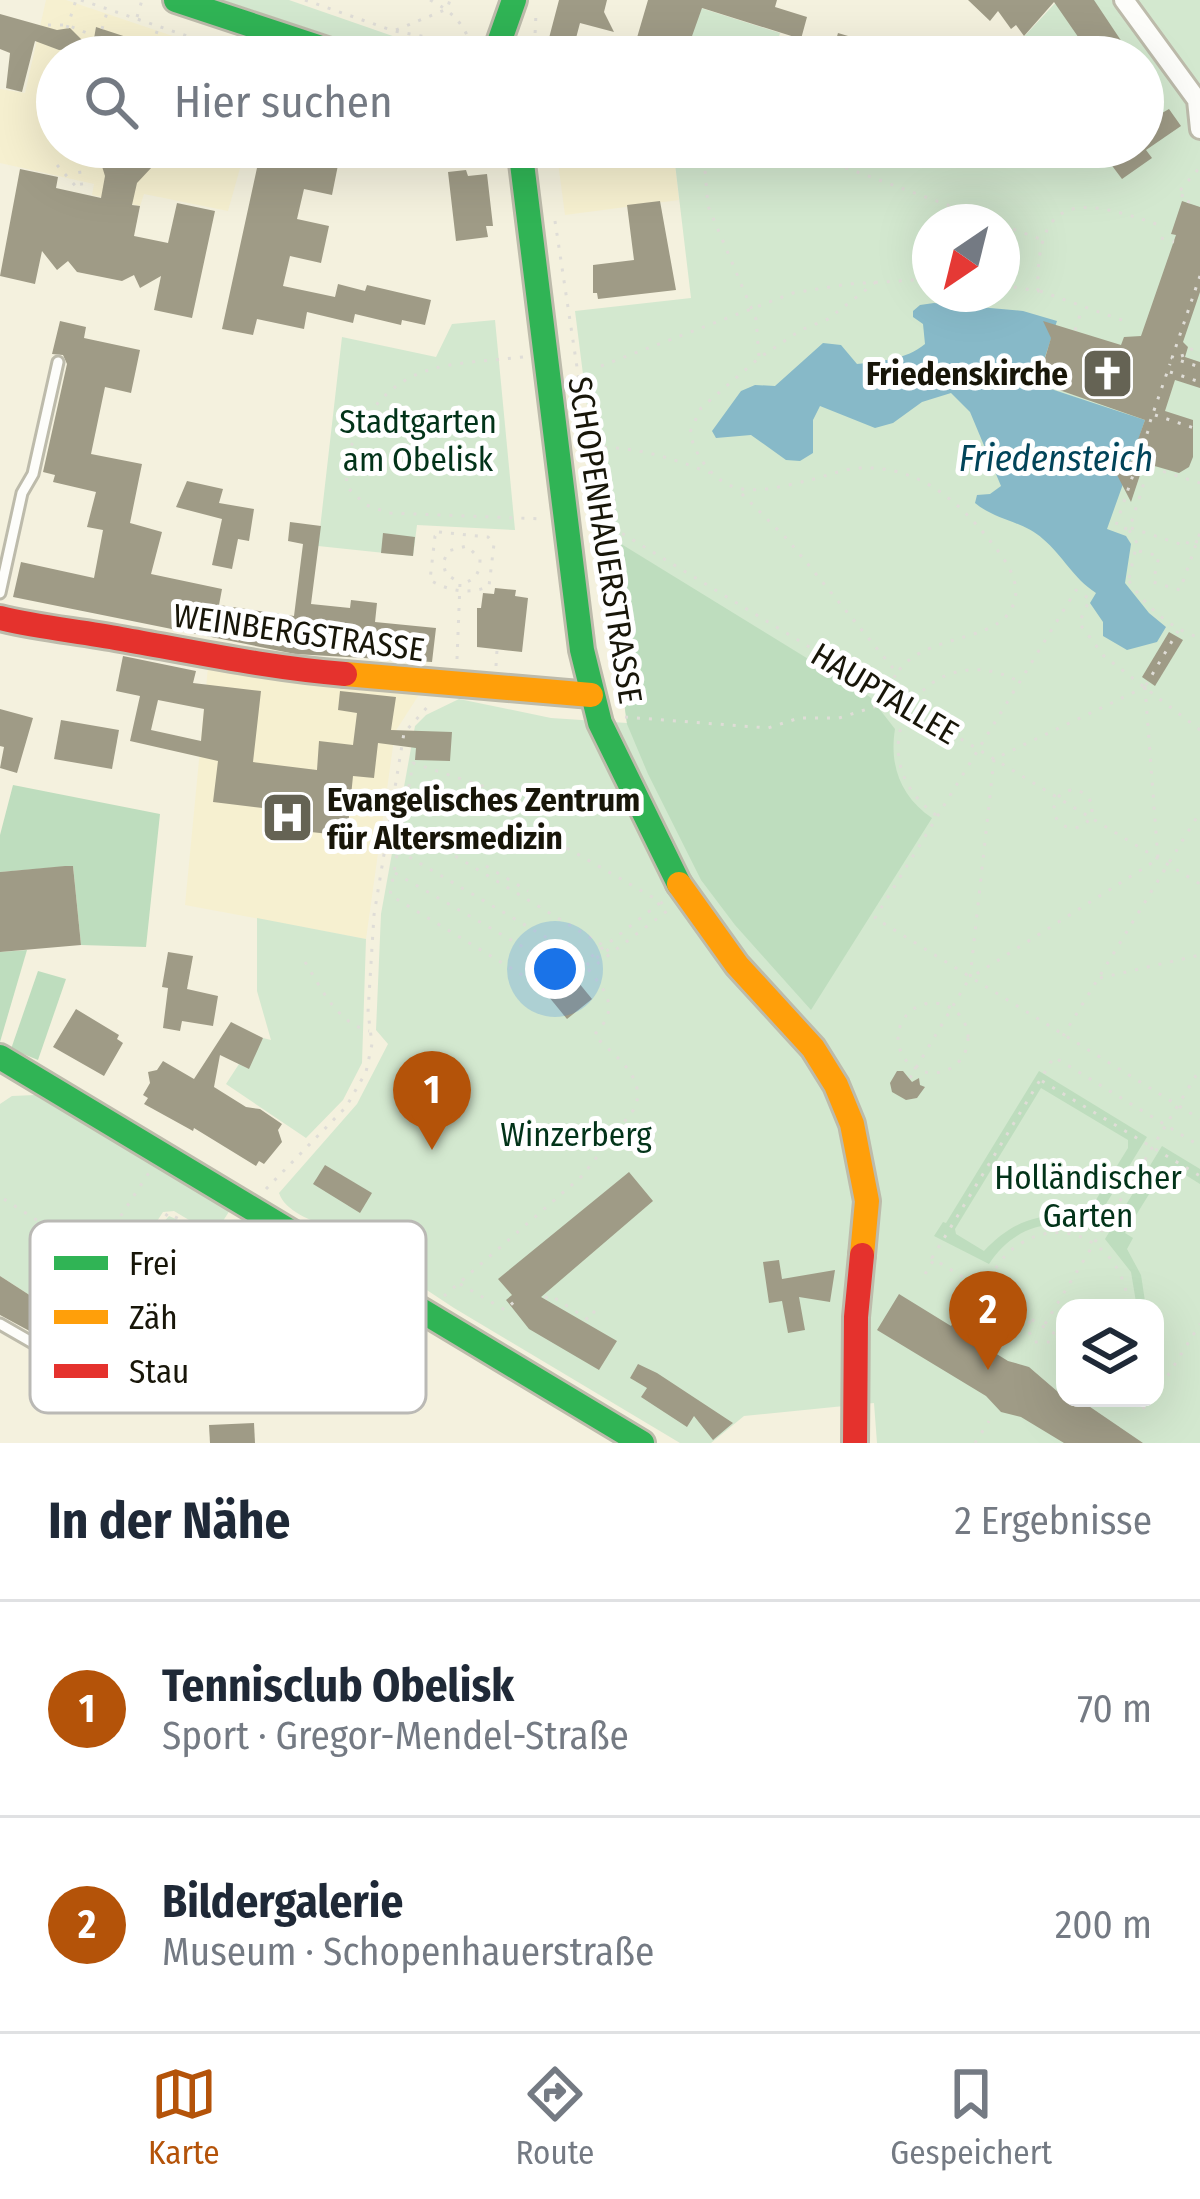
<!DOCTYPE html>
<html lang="de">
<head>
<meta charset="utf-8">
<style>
	body { margin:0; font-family:"Fira Sans Condensed",sans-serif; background:#f2f2f3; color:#1f2937 }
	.controls { position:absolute; right:36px; bottom:36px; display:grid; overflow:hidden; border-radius:24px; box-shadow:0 12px 48px #0002 }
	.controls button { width:108px; height:108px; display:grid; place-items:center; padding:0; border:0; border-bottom:3px solid #e0e1e3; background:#fff; color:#1f2937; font:60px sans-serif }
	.compass { position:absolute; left:912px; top:204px; width:108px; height:108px; border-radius:50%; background:#fff; box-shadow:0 12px 48px #0002; rotate:215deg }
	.you { position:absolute; left:555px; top:969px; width:42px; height:42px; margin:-30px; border:9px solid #fff; border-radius:50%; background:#1a73e8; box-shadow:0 0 0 18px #1a73e833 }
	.badge { display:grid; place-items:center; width:78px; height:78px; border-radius:50%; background:#b45309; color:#fff; font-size:39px; font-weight:700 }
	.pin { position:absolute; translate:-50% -99px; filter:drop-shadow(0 3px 6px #0008) }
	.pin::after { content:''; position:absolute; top:63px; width:42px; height:36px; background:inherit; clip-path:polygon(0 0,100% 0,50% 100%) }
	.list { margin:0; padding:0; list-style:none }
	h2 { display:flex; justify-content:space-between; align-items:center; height:156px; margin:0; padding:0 48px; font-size:51px }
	h2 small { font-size:39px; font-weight:400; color:#747a83 }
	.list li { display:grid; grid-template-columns:78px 1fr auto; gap:36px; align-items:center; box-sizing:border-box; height:216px; padding:0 48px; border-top:3px solid #e0e1e3 }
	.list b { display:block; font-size:45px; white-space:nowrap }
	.list p { margin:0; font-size:39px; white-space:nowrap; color:#747a83 }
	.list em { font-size:39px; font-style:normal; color:#747a83 }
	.icon { flex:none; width:66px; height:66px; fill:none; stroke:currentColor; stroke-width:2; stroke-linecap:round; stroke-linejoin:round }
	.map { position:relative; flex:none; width:1200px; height:1443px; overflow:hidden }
	.search { position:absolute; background:#fff; box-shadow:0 12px 48px #0002; left:36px; right:36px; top:36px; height:132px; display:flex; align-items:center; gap:30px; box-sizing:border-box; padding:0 42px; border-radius:66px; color:#747a83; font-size:45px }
	.sheet { height:588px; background:#fff }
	nav { display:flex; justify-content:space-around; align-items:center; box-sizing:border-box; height:168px; border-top:3px solid #e0e1e3; background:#fff; font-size:33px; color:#747a83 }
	nav a { display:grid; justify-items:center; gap:6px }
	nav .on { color:#b45309 }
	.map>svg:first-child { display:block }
	.built { fill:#f6f0d0 }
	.green { fill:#d3e8cf; fill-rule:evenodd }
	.forest { fill:#beddbe; fill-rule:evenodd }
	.water { fill:#87b9c8 }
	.building { fill:#9f9b86; fill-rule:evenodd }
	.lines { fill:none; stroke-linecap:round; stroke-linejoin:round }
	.lane-casing { stroke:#bdbbab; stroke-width:15 }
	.street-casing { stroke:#bdbbab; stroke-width:24 }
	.fast-casing { stroke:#bdbbab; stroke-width:30 }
	.slow-casing { stroke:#bdbbab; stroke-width:30 }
	.jam-casing { stroke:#bdbbab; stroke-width:30 }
	.path { stroke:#dfddd7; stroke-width:3; stroke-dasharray:3 9; stroke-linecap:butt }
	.lane { stroke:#fdfdfa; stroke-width:9 }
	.street { stroke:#fdfdfa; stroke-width:18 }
	.fast { stroke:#30b455; stroke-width:24 }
	.slow { stroke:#ff9f0a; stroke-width:24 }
	.jam { stroke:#e5322d; stroke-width:24 }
	.labels { text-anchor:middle; stroke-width:10; stroke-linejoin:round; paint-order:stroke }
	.poi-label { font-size:33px; font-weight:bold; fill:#181609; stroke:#fff; text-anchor:end }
	.park-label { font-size:33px; fill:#023319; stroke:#fff }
	.street-label { font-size:33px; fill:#181609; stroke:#fff }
	.water-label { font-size:36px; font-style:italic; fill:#014459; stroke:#fff }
	.key { fill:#fff; stroke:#bab9b5; stroke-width:3 }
	.key-label { font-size:33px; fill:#181609 }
</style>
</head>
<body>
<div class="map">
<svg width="1200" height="1443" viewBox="0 0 1200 1443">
	<rect width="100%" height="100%" fill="#f4f1de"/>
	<g class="built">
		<polygon points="46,0 66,0 235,57 57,57 57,147 246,147 228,211 144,194 140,206 92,195 94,184 0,163 0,89 25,93"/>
		<polygon points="556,147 673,147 679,200 565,215"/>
		<polygon points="208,667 422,690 395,732 366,939 185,905"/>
	</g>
	<g class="green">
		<polygon points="222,0 289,0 453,57 395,57"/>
		<path d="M 1058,0 L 1200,0 L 1200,1443 L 877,1443 L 874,1403 L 744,1416 L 711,1443 L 680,1443 L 454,1308 L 330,1226 C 312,1222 285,1211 279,1193 L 357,1104 L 388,1044 L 376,1030 L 381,914 L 415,726 L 426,715 L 459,699 L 551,718 L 627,723 L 575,311 L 691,298 L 673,147 L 1143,147 L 1143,57 L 1005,57 ZM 930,222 L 1002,222 L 1002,294 L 930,294 ZM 1065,1308 L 1155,1308 L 1155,1398 L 1065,1398 Z"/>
		<path d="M 701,8 L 780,33 L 773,57 L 623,57 C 632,31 677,19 701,8 Z"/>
		<polygon points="495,320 515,530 417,525 413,556 318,546 342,337 436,357 452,324"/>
		<polygon points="257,918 366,939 362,1063 343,1100 306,1138 226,1084 239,1064 247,1068 263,1038 271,1040 257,991"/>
		<polygon points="35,1095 230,1210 214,1235 174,1211 163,1212 142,1244 143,1256 188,1287 177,1306 105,1259 74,1300 42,1280 31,1296 0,1276 0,1104 12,1096"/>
		<polygon points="169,1216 187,1224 183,1236 190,1226 207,1239 198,1257 185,1250 197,1260 183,1275 165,1266 170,1255 162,1264 146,1250 154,1233 165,1239 156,1231"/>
	</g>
	<g class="forest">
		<path d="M 618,542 L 870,697 L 895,729 C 889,766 901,797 932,818 L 811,1010 L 735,925 L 701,880 L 648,774 L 627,724 L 602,543 Z"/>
		<polygon points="13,785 160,814 146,947 81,945 73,866 0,872 0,835"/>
		<polygon points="27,950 0,1042 0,952"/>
		<polygon points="38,971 66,979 38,1060 11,1049"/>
		<path d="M 1039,1071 L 1147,1137 L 1090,1230 C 1050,1216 1012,1228 989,1264 L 934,1236 L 943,1222 L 946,1223 ZM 1041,1088 L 1128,1140 L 1128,1148 L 1089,1211 L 1080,1206 L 1074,1216 C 1037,1212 1009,1224 984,1251 L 956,1234 L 955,1229 Z"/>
		<polygon points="1162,1146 1200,1169 1200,1184 1171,1166 1164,1170 1125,1233 1133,1238 1127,1249 1141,1275 1146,1308 1137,1308 1131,1272 1105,1239"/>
	</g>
	<path class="water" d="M 934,303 L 1023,311 L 1057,321 L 1045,357 L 1051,389 L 1145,420 L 1130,464 L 1122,464 L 1116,471 L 1123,484 L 1107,529 L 1126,536 L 1131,544 L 1125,583 L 1149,613 L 1166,627 L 1157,642 L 1127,650 L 1103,636 L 1103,622 L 1090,603 L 1096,593 C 1073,578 1063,556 1043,539 C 1023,521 995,520 975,503 L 977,495 L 990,494 L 1001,486 L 970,412 L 951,393 L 922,402 L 893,423 L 875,428 L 820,406 L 813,420 L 813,453 L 800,461 L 786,460 L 751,435 L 716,438 L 712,431 L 741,391 L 755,385 L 775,386 L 823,343 L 841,345 L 857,364 C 881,361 906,360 925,344 L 923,324 L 913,317 L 913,311 L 920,305 Z"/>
	<g class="building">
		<polygon points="559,0 607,0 604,12 614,32 580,23 571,57 544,57"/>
		<polygon points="648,0 777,0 775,7 807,17 801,39 702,8 686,53 636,41"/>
		<polygon points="968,0 1094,0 1132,57 1092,57 1054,2 1024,36 1016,25 1011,29 998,11 990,21"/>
		<polygon points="0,14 57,30 70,28 92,50 96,27 178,54 178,57 104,57 72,49 59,50 35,41 22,92 6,88 10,53 0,49"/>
		<polygon points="838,33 905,53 904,57 856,57 833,50"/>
		<polygon points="1143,85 1162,113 1169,109 1181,126 1146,150 1152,158 1122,179 1110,163 1133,147 1143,147"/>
		<polygon points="96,147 162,147 152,167 137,183 132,205 140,206 134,236 168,243 177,203 215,211 192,318 154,310 161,276 140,288 134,275 122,281 77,272 68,261 57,270 42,251 35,284 0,276 20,169 58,177 56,188 101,198 105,176"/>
		<polygon points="290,147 318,147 317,153 327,155 327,147 393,147 392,163 339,160 332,195 304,189 297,219 329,226 321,263 290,256 283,286 335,297 338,284 365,291 367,285 431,300 425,325 402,320 401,325 355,314 353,323 307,312 304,329 257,319 253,335 222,329 260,154 287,160"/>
		<polygon points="466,170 468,176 487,174 493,226 486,226 488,237 456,241 448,172"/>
		<polygon points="660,201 676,290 598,299 597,293 593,293 593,265 634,260 627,205"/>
		<polygon points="1182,201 1200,207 1200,292 1183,342 1188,347 1185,357 1200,362 1200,388 1175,380 1165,411 1193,420 1193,457 1189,467 1179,473 1144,463 1131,502 1116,473 1120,466 1134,460 1131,459 1145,420 1025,378 1040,371 1045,358 1051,338 1043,321 1121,345 1124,337 1141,336 1176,235 1171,234"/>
		<polygon points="60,321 86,327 84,338 140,350 131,393 105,387 91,454 142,464 130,523 162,532 151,574 222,589 219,605 294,616 303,544 288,541 290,522 321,526 311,604 350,608 351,600 377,603 375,622 436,628 432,662 295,654 13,597 21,562 94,578 103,530 87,527 96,492 53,482 55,475 43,472 67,364 63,355 52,354"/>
		<polygon points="187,481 223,489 219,503 254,509 249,541 238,539 232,569 212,565 222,519 176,507"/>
		<polygon points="383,533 415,537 413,556 381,553"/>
		<polygon points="495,588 516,590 515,596 528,598 522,652 477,647 477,608 481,608 483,593 494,594"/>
		<polygon points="1169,632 1183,640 1155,686 1142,677"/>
		<path d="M 123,656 L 196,671 L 193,683 L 261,691 L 253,762 L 317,770 L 319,741 L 353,745 L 357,713 L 338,710 L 340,691 L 396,697 L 391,730 L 452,732 L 450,761 L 415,760 L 416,748 L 378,743 L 374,778 L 353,776 L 347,836 L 311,832 L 313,814 L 213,802 L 218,761 L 130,741 L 140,696 L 116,691 ZM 158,700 L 204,709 L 201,741 L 151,730 Z"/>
		<polygon points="0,709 33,718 17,773 0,768 4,747 0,746"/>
		<polygon points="61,720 119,730 112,769 54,759"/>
		<polygon points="65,866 73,866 81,945 0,952 0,872"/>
		<polygon points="168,952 193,956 187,989 218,996 213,1026 182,1021 180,1031 163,1028 168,988 162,987"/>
		<polygon points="574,977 592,999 567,1019 549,997"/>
		<polygon points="76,1009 119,1035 117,1039 123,1043 104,1076 53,1047"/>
		<polygon points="231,1022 263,1038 249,1069 220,1055 214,1087 246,1107 260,1109 282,1124 278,1130 282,1142 264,1164 259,1161 256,1166 194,1128 193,1131 144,1104 148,1098 143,1095 150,1083 148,1072 157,1070 163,1061 194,1079"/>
		<polygon points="897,1071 903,1071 912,1082 919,1078 920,1085 925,1087 917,1098 906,1100 892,1092 890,1083"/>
		<polygon points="325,1165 372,1193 360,1213 313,1184"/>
		<polygon points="629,1172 653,1201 541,1297 617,1341 599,1370 529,1329 506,1300 512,1295 498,1279"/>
		<polygon points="779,1260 782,1279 835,1270 830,1302 799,1297 805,1330 788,1333 782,1301 769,1303 763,1262"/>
		<polygon points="0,1276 31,1296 42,1280 74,1300 48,1341 0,1315"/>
		<polygon points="899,1294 951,1326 953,1323 968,1332 966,1335 1008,1361 1029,1367 1065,1398 1077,1398 1143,1443 1064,1443 1021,1417 1001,1412 986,1396 877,1330"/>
		<polygon points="638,1364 657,1373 733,1423 713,1440 694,1416 687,1427 641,1397 647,1388 630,1378"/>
		<polygon points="254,1423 255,1443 210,1443 209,1425"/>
	</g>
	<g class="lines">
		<defs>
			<g id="lane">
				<polyline points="0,593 22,493 33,474 58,362"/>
				<polyline points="0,1324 106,1385"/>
			</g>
			<polyline id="street" points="1124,0 1197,100 1200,129"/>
			<g id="fast">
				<polyline points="176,0 348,57"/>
				<polyline points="494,57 514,0"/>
				<polyline points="520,147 582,650 600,723 679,884"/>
				<polyline points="0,1057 642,1443"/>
			</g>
			<g id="slow">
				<polyline points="345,674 591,695"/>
				<polyline points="679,884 737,965 813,1048 836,1085 852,1124 867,1201 862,1255"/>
			</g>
			<g id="jam">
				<path d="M 0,618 C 40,628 80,631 121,639 C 195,652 269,668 345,674"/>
				<polyline points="855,1443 856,1317 862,1255"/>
			</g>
		</defs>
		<use href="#lane" class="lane-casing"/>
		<use href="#street" class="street-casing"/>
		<use href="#fast" class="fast-casing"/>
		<use href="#slow" class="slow-casing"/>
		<use href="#jam" class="jam-casing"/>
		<g class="path">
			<polyline points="81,0 249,57"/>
			<polyline points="305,0 394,31 453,42 463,52"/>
			<path d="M 430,0 C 451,11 463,22 471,45"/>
			<polyline points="137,17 142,0"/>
			<polyline points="48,25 67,25 87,33"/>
			<polyline points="67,28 76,0"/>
			<polyline points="102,29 108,9"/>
			<polyline points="396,30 447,9 450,0"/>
			<polyline points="152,45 159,26"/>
			<polyline points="534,57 536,13"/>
			<polyline points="76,147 83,194"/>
			<polyline points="703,147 708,206 756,319 759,357"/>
			<polyline points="789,147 994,222"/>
			<polyline points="57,165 79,190"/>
			<polyline points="1188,203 1190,198 1177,194 1200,167"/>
			<polyline points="555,221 600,520 595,550"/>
			<polyline points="1002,225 1040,239"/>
			<polyline points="1161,238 1174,242"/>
			<polyline points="1200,276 1172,358 1200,367"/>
			<path d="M 876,282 L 828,319 L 801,330 L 759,358 L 701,408 L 690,432 C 694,454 711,479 734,487 C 756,494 784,486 806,481 C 824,477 842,469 860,468 C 924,465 966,508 1001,555 C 1014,573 1023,594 1008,614 C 987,642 921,636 897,673"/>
			<path d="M 1002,285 L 1038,291 C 1035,184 1090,201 1165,227"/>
			<polyline points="1040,291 1130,323"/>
			<polyline points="1075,330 1082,309"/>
			<polyline points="1181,356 1190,353 1195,340"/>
			<path d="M 523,357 C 454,365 402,359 363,424 C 348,448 345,459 347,487 L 366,505 L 389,513 L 544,519"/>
			<polyline points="601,366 793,293 848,284 930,279"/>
			<polyline points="1170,372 1200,382"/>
			<polyline points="1155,415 1200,430"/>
			<polyline points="1150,422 1170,364"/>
			<path d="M 580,448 C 628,444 667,456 710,473"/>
			<polyline points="590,519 600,520 1200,884"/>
			<polyline points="1131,528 1186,546 1189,539 1200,543"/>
			<polyline points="1127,529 1116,525 1149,428"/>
			<path d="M 439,532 L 488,537 L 494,544 L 489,586 C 470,595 448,591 430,580 L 435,536 Z"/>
			<polyline points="1139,551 1159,556 1153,582 1180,590 1200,533"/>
			<polyline points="1129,578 1137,543 1129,530 1149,467 1200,483"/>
			<path d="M 1129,581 C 1146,607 1170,628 1200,638"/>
			<path d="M 457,659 L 460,583 C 475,582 480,573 480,559 L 467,546 L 448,551 L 443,563 L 446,574 L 460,583"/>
			<polyline points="496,666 497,650"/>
			<polyline points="1146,685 1178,631"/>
			<polygon points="1145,687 1158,859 970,978 994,759"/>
			<polyline points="625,717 768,728 799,718 839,718 874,707 897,673 788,540 739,491"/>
			<polyline points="1200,730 1104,656 1079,623 1090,599 1076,590 875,918 1200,1119"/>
			<circle cx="1073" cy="809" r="19"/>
			<polyline points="552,809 413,763 390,895 542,987 587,960 661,902"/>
			<path d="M 936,815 C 850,754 925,632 1018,681"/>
			<polyline points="404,825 609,949 585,966 588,969"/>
			<polyline points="399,851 583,959"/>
			<polyline points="486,866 528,891"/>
			<polyline points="395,873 563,970"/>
			<path d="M 305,962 C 322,989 336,1022 369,1031"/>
			<polyline points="1100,978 1200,955"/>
			<polyline points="554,990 584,967"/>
			<circle cx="933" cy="1038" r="35"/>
			<polyline points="1063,1036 1200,812"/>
			<polyline points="910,1078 969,979"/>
			<polyline points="1042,1081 1200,1176"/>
			<polyline points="266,1189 346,1107 366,1072 372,1044 368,1012 374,915 404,733 430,704"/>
			<polyline points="4,1199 94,1257 150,1171"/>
			<polyline points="154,1232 164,1238"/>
			<polyline points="182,1235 190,1223"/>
			<polyline points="186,1251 199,1260"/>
			<polyline points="163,1265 169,1256"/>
			<polyline points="925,1274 933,1261"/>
			<polyline points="188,1279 180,1278 146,1256 144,1244 168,1213 213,1238"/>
			<polyline points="460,1284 505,1310 516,1300"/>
			<path d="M 984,1289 C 993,1272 1002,1254 1020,1244 C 1071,1212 1127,1252 1128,1308"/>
			<path d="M 444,1296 L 582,1176 L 635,1108 C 647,1076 614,1056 594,1035 C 619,1010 609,995 589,970 L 667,911 L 661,902 L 539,832"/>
			<polyline points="545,1298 550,1295 589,1320 599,1304"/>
			<polyline points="175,1315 190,1290 189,1279 226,1223 279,1256 289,1277"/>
			<polyline points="1030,1321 1027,1328 1034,1342 1050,1342 1056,1335"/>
			<polyline points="1045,1324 1200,1069"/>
			<polyline points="1065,1340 932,1258 1054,1057 1200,1146"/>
			<polyline points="67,1347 103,1285 107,1267 96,1258"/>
			<polyline points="1155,1396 1200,1324"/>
			<polyline points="1143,1409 1150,1398"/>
			<polyline points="975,1443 989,1421"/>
		</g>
		<use href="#lane" class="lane"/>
		<use href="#street" class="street"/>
		<use href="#fast" class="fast"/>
		<use href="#slow" class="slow"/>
		<use href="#jam" class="jam"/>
	</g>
	<defs>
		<symbol id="church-square" viewBox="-11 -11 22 22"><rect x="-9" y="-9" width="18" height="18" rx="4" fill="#656354" stroke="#fff"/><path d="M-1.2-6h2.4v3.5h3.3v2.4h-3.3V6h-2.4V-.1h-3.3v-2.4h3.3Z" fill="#fff"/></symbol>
		<symbol id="hospital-square" viewBox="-11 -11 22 22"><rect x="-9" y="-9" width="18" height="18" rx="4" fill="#656354" stroke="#fff"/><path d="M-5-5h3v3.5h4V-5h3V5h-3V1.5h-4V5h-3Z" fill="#fff"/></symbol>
	</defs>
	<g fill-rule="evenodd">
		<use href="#church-square" x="1078" y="344" width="59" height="59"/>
		<use href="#hospital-square" x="258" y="788" width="59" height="59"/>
	</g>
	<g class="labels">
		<g class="poi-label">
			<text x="1068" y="385">Friedenskirche</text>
			<text x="327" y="811" text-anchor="start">Evangelisches Zentrum<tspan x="327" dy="38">für Altersmedizin</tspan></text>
		</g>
		<g class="park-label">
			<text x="418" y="433">Stadtgarten<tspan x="418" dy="38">am Obelisk</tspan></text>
			<text x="576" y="1146">Winzerberg</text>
			<text x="1088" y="1189">Holländischer<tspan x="1088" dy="38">Garten</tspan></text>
		</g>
		<g class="street-label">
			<text transform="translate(606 540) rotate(81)" y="12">SCHOPENHAUERSTRASSE</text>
			<text transform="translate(299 632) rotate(8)" y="12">WEINBERGSTRASSE</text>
			<text transform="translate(885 693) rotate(31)" y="12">HAUPTALLEE</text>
		</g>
		<g class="water-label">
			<text x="1056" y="471">Friedensteich</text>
		</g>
	</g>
	<rect x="30" y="1221" width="396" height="192" rx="18" class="key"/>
	<rect x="54" y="1256" width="54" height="14" fill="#30b455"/>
	<rect x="54" y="1310" width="54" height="14" fill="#ff9f0a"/>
	<rect x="54" y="1364" width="54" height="14" fill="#e5322d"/>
	<g class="key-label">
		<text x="129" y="1275">Frei</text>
		<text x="129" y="1329">Zäh</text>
		<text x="129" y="1383">Stau</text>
	</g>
</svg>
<div class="controls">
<button><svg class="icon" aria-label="layers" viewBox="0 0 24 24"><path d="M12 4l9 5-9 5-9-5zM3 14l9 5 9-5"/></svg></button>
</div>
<svg class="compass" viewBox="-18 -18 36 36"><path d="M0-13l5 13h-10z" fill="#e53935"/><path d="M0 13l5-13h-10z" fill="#747a83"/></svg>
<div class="you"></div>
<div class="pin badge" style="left:432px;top:1150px">1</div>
<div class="pin badge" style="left:988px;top:1370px">2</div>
<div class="search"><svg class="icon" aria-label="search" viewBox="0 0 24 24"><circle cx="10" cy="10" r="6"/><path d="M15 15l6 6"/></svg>Hier suchen</div>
</div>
<section class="sheet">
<h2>In der Nähe<small>2 Ergebnisse</small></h2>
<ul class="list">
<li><span class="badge">1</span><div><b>Tennisclub Obelisk</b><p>Sport · Gregor-Mendel-Straße</p></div><em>70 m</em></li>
<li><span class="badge">2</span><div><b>Bildergalerie</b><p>Museum · Schopenhauerstraße</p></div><em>200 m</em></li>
</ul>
</section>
<nav>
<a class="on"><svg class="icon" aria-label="map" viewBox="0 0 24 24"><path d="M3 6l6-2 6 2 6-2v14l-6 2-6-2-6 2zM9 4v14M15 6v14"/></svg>Karte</a>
<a><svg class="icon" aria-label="directions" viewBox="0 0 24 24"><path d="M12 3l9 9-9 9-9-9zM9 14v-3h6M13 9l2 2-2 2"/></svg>Route</a>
<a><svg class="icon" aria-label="saved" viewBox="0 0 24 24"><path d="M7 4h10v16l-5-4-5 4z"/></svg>Gespeichert</a>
</nav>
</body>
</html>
